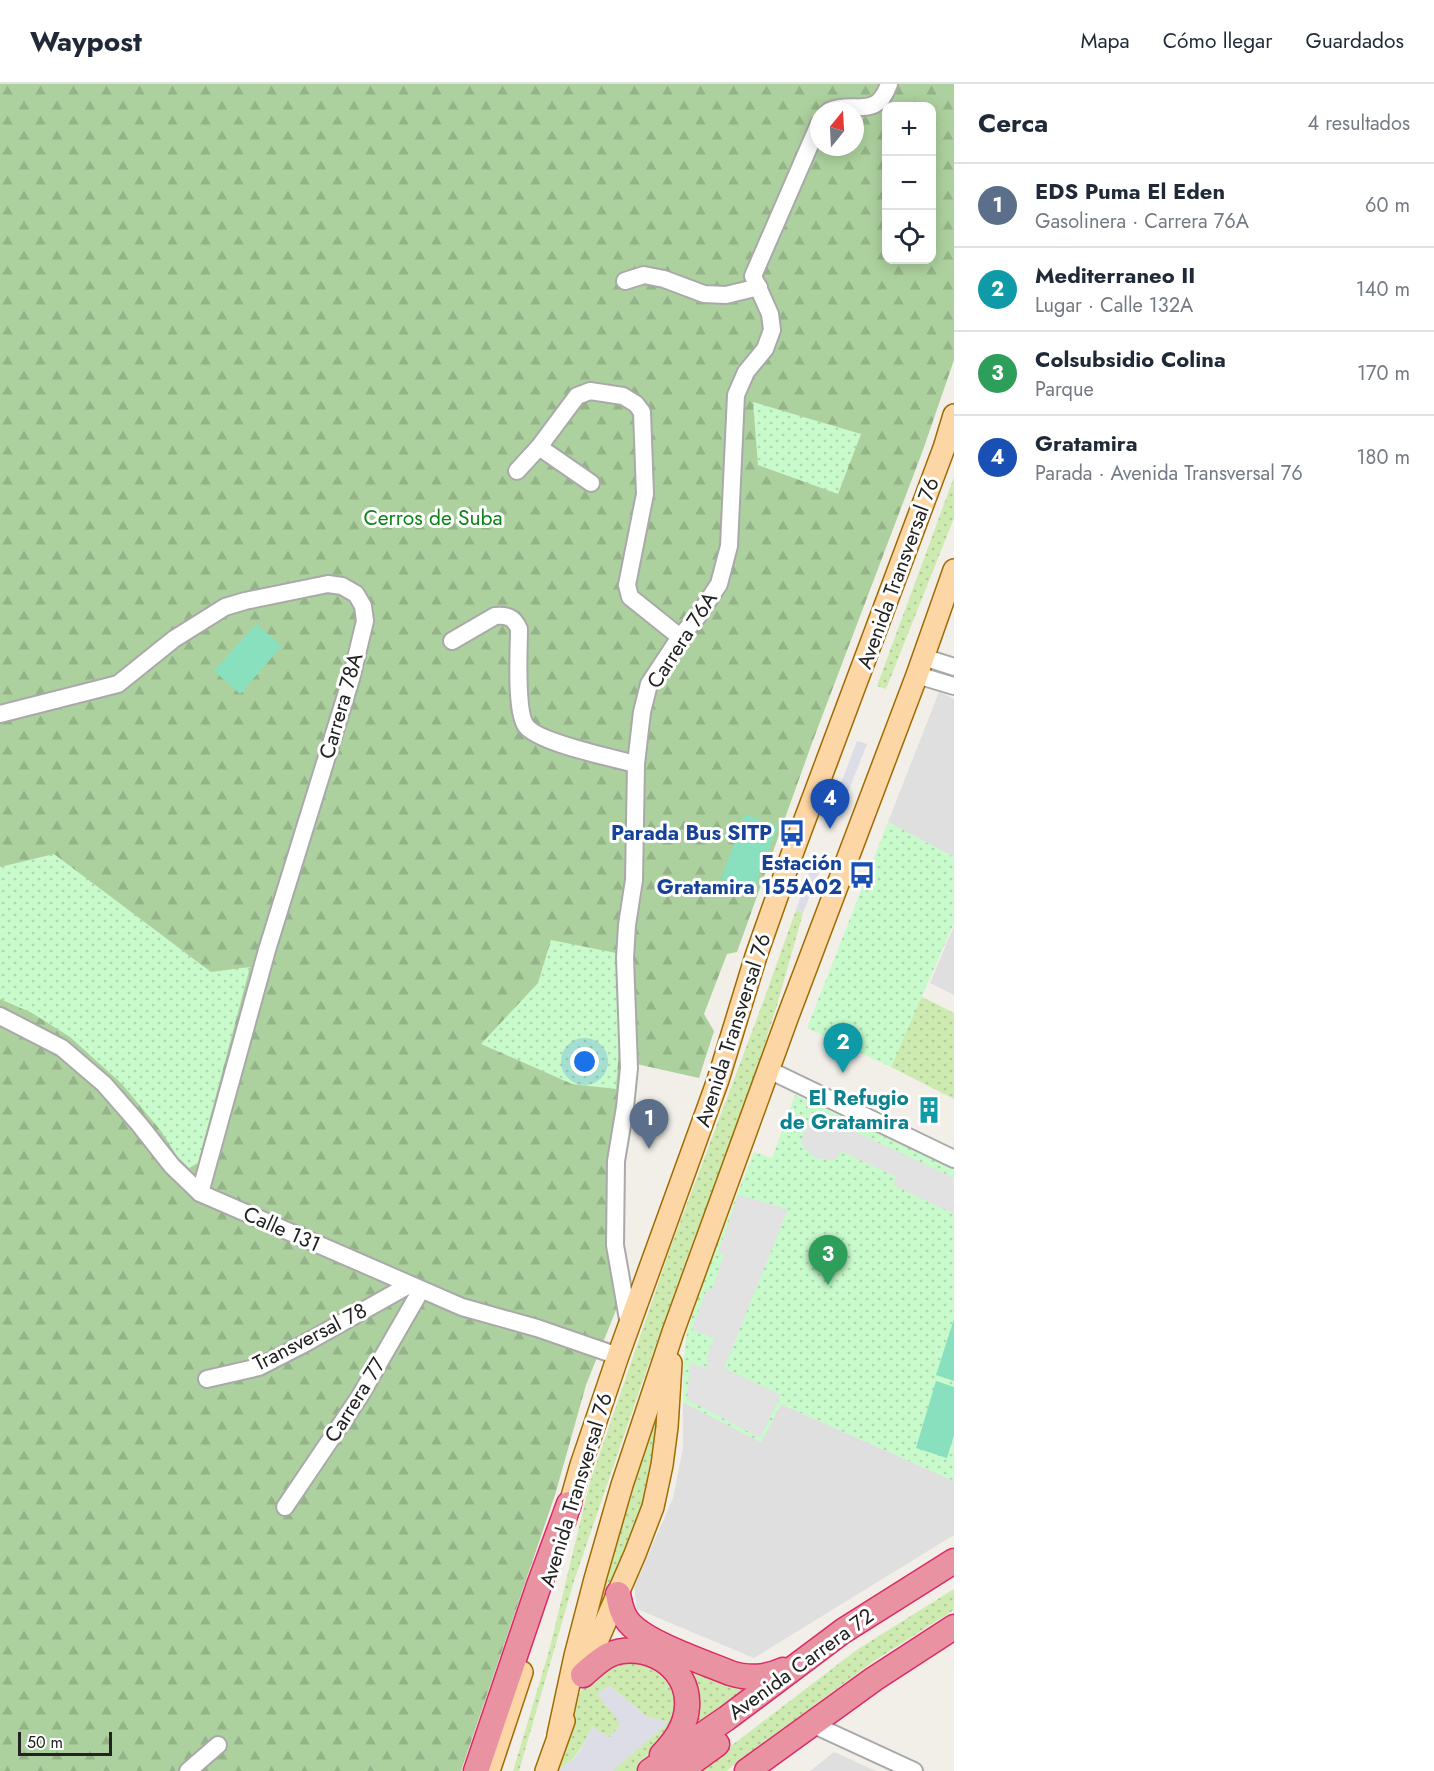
<!DOCTYPE html>
<html lang="es">
<head>
<meta charset="utf-8">
<style>
	body { margin:0; font-family:Jost,sans-serif; background:#f6f6f7; color:#1f2937 }
	.controls { position:absolute; right:18px; top:18px; display:grid; overflow:hidden; border-radius:12px; box-shadow:0 3px 15px #0003 }
	.controls button { width:54px; height:54px; display:grid; place-items:center; padding:0; border:0; border-bottom:2px solid #e0e1e3; background:#fff; color:#1f2937; font:30px sans-serif }
	.compass { position:absolute; left:810px; top:18px; width:54px; height:54px; border-radius:50%; background:#fff; box-shadow:0 3px 15px #0003; rotate:18deg }
	.scale { position:absolute; left:18px; bottom:15px; width:94px; box-sizing:border-box; padding-left:6px; border:3px solid #222; border-top:0; font-size:16px; line-height:21px; white-space:nowrap; color:#222; -webkit-text-stroke:4px #fff; paint-order:stroke }
	.you { position:absolute; left:585px; top:978px; width:21px; height:21px; margin:-15px; border:4px solid #fff; border-radius:50%; background:#1a73e8; box-shadow:0 0 0 9px #1a73e833 }
	.badge { display:grid; place-items:center; width:39px; height:39px; border-radius:50%; background:#0b8043; color:#fff; font-size:20px; font-weight:700 }
	.pin { position:absolute; translate:-50% -50px; filter:drop-shadow(0 2px 3px #0008) }
	.pin::after { content:''; position:absolute; top:32px; width:21px; height:18px; background:inherit; clip-path:polygon(0 0,100% 0,50% 100%) }
	.list { margin:0; padding:0; list-style:none }
	h2 { display:flex; justify-content:space-between; align-items:center; height:78px; margin:0; padding:0 24px; font-size:26px }
	h2 small { font-size:20px; font-weight:400; color:#747a83 }
	.list li { display:grid; grid-template-columns:39px 1fr auto; gap:18px; align-items:center; box-sizing:border-box; height:84px; padding:0 24px; border-top:2px solid #e0e1e3 }
	.list b { display:block; font-size:22px; white-space:nowrap }
	.list p { margin:0; font-size:20px; white-space:nowrap; color:#747a83 }
	.list em { font-size:20px; font-style:normal; color:#747a83 }
	.icon { flex:none; width:33px; height:33px; fill:none; stroke:currentColor; stroke-width:2; stroke-linecap:round; stroke-linejoin:round }
	.map { position:relative; flex:none; width:954px; height:1687px; overflow:hidden }
	header { display:flex; align-items:center; gap:36px; box-sizing:border-box; height:84px; padding:0 30px; background:#fff; border-bottom:2px solid #e0e1e3 }
	header strong { font-size:28px }
	nav { display:flex; gap:33px; margin-inline-start:auto; font-size:21px }
	main { display:flex }
	aside { flex:1; background:#fff }
	.map>svg:first-child { display:block }
	.residential { fill:#e0dfdf }
	.grass { fill:url(#grass-dots) }
	.forest { fill:url(#forest-firs); fill-rule:evenodd }
	.park { fill:url(#park-dots) }
	.pitch { fill:#88e0be }
	.parking { fill:#e2e2e2 }
	.plaza { fill:#dddde8 }
	.lines { fill:none; stroke-linecap:round; stroke-linejoin:round }
	.minor-casing { stroke:#a9a9a9; stroke-width:20 }
	.major-casing { stroke:#a06b00; stroke-width:24 }
	.highway-casing { stroke:#dc2a67; stroke-width:27 }
	.minor { stroke:#fff; stroke-width:16 }
	.major { stroke:#fcd6a4; stroke-width:21 }
	.highway { stroke:#e892a2; stroke-width:24 }
	.labels { text-anchor:middle; stroke-width:6; stroke-linejoin:round; paint-order:stroke }
	.park-label { font-size:21px; fill:#0c8416; stroke:#fff }
	.street-label { font-size:21px; fill:#222; stroke:#fff }
	.transit-label { font-size:21px; font-weight:bold; fill:#164399; stroke:#fff; text-anchor:end }
	.culture-label { font-size:21px; font-weight:bold; fill:#0d838f; stroke:#fff; text-anchor:end }
</style>
</head>
<body>
<header>
<strong>Waypost</strong>
<nav><a>Mapa</a><a>Cómo llegar</a><a>Guardados</a></nav>
</header>
<main>
<div class="map">
<svg width="954" height="1687" viewBox="0 0 954 1687">
	<defs>
		<pattern id="grass-dots" width="8" height="8" patternUnits="userSpaceOnUse" patternTransform="scale(1.5)"><rect width="8" height="8" fill="#cdebb0"/><path d="M2 2h.1M6 6h.1" fill="none" stroke="#b0c997" stroke-width="1.8" stroke-linecap="round"/></pattern>
		<pattern id="forest-firs" width="22" height="20" patternUnits="userSpaceOnUse" patternTransform="scale(1.5)"><rect width="22" height="20" fill="#add19e"/><path d="M5 1l3.5 6h-7zM16 11l3.5 6h-7z" fill="#95b388"/></pattern>
		<pattern id="park-dots" width="8" height="8" patternUnits="userSpaceOnUse" patternTransform="scale(1.5)"><rect width="8" height="8" fill="#c8facc"/><path d="M2 2h.1M6 6h.1" fill="none" stroke="#acd6af" stroke-width="1.8" stroke-linecap="round"/></pattern>
	</defs>
	<rect width="100%" height="100%" fill="#f2efe9"/>
	<g class="residential">
		<polygon points="939,608 954,615 954,773 888,738"/>
		<polygon points="954,842 954,911 930,899"/>
		<polygon points="683,1318 761,1358 781,1320 954,1397 954,1451 754,1574 637,1525 634,1503 673,1414 683,1364"/>
		<polygon points="834,1668 876,1687 810,1687"/>
	</g>
	<g class="grass">
		<polygon points="954,393 954,434 886,605 877,602"/>
		<polygon points="796,826 803,829 777,921 746,1018 691,1163 641,1302 574,1497 519,1687 513,1687 549,1567 590,1398 670,1165 759,929"/>
		<polygon points="920,912 954,929 954,1015 891,983"/>
		<polygon points="662,1301 648,1416 587,1554"/>
		<polygon points="954,1505 954,1526 874,1577 726,1687 698,1687 858,1565"/>
		<path d="M 613,1574 L 667,1583 L 682,1625 L 654,1673 L 635,1687 L 612,1687 L 668,1638 L 647,1633 L 610,1602 L 598,1611 L 621,1639 L 610,1654 L 592,1643 C 583,1662 575,1678 555,1687 L 580,1609 L 585,1600 Z"/>
		<polygon points="676,1581 765,1599 688,1654"/>
	</g>
	<path class="forest" d="M 0,0 L 954,0 L 954,276 L 923,366 L 812,659 L 737,868 L 727,870 L 704,930 L 714,947 L 699,994 L 623,977 L 618,1221 L 586,1301 L 555,1411 L 461,1687 L 0,1687 ZM 886,22 L 932,22 L 932,176 L 886,176 ZM 819,27 L 855,27 L 855,63 L 819,63 Z"/>
	<g class="park">
		<polygon points="753,318 861,350 838,410 758,381"/>
		<polygon points="888,738 954,773 954,839 891,983 807,944"/>
		<polygon points="54,770 211,888 250,883 198,1079 189,1084 177,1072 161,1047 122,1000 70,953 32,929 0,915 0,783"/>
		<polygon points="551,856 616,869 620,950 616,1005 572,1000 481,960 538,899"/>
		<polygon points="795,1011 954,1085 954,1397 781,1320 761,1358 683,1318 683,1283 687,1247 709,1181 754,1068 772,1074"/>
	</g>
	<g class="pitch">
		<polygon points="256,540 282,562 240,610 214,587"/>
		<polygon points="745,730 778,742 753,807 721,795"/>
		<polygon points="954,1235 954,1297 936,1291"/>
		<polygon points="936,1297 954,1303 954,1351 947,1374 916,1364"/>
	</g>
	<g class="parking">
		<polygon points="815,1036 828,1036 843,1042 954,1094 954,1130 893,1101 896,1093 841,1067 836,1076 825,1076 816,1074 808,1068 801,1059 803,1050 809,1040"/>
		<polygon points="738,1111 788,1125 724,1284 781,1311 760,1354 687,1315 690,1279 706,1284 709,1266 714,1254 692,1245 707,1205 712,1206 724,1171 718,1169"/>
	</g>
	<g class="plaza">
		<polygon points="857,657 867,660 848,708 839,705"/>
		<polygon points="811,783 820,786 803,829 796,826"/>
		<polygon points="610,1602 647,1633 669,1638 612,1687 556,1687 571,1677 580,1667 592,1643 610,1653 621,1640 598,1611 603,1605"/>
	</g>
	<g class="lines">
		<defs>
			<g id="minor">
				<path d="M 829,27 C 855,16 876,37 889,0"/>
				<polyline points="625,197 644,191 664,195 704,210 726,211 759,203"/>
				<polyline points="539,363 591,399"/>
				<polyline points="517,387 539,363 577,312 590,307 623,312 636,320 642,328 645,410 627,501 630,513 680,553"/>
				<path d="M 452,557 L 495,532 C 507,531 514,533 519,545 C 519,566 515,627 526,642 C 539,659 613,674 636,680"/>
				<polyline points="923,573 954,583"/>
				<polyline points="917,591 954,602"/>
				<polyline points="0,630 118,600 174,555 225,523 245,517 328,500 342,502 356,510 363,522 365,537 351,595 267,866 200,1109"/>
				<polyline points="0,932 62,964 104,1000 139,1040 172,1082 200,1109 462,1223 537,1244 618,1272"/>
				<polyline points="769,986 954,1075"/>
				<polyline points="629,1241 615,1161 616,1077 625,1023 629,984 625,874 627,841 634,796 636,680 642,628 649,600 680,553 698,532 719,500 729,462 736,311 746,288 765,265 772,246 770,230 753,192 819,40"/>
				<polyline points="207,1295 259,1283 302,1261 409,1201"/>
				<polyline points="285,1423 360,1312 421,1206"/>
				<polyline points="812,1640 914,1687"/>
				<polyline points="188,1687 218,1661"/>
			</g>
			<g id="major">
				<polyline points="565,1437 581,1381 618,1272 718,996 756,872 792,770 944,364 954,331"/>
				<polyline points="582,1592 635,1470 653,1423 662,1381 667,1343 671,1279"/>
				<polyline points="558,1651 575,1572 595,1495 622,1401 673,1248 788,932 917,591 954,486"/>
				<polyline points="489,1687 522,1588"/>
				<polyline points="546,1687 564,1637"/>
			</g>
			<g id="highway">
				<path d="M 618,1510 C 620,1519 621,1528 627,1536 C 642,1558 704,1578 730,1589 C 749,1595 765,1594 783,1586"/>
				<path d="M 583,1591 C 591,1584 599,1576 609,1571 C 644,1556 690,1581 687,1623 C 686,1642 675,1657 662,1671"/>
				<polyline points="476,1687 538,1504 569,1420"/>
				<polyline points="650,1687 727,1634 843,1547 954,1477"/>
				<polyline points="680,1687 717,1660"/>
				<polyline points="747,1687 874,1595 954,1543"/>
			</g>
		</defs>
		<use href="#minor" class="minor-casing"/>
		<use href="#major" class="major-casing"/>
		<use href="#highway" class="highway-casing"/>
		<use href="#minor" class="minor"/>
		<use href="#major" class="major"/>
		<use href="#highway" class="highway"/>
	</g>
	<defs>
		<symbol id="bus-bare" viewBox="-9 -9 18 18"><path d="M-5-6H5V4H4V6H2V4H-2V6H-4V4H-5ZM-3.5-4V0h7V-4ZM-3.5 1.2v1.5H-2V1.2ZM2 1.2v1.5H3.5V1.2Z" fill="#1a4fb4" stroke="#fff" stroke-width="2.5" paint-order="stroke"/></symbol>
		<symbol id="building-bare" viewBox="-9 -9 18 18"><path d="M-4-6H4V6H1V3H-1V6H-4ZM-2.5-4.3h1.7v1.8h-1.7ZM.8-4.3h1.7v1.8H.8ZM-2.5-1h1.7V.8h-1.7ZM.8-1h1.7V.8H.8Z" fill="#0f9aa8" stroke="#fff" stroke-width="2.5" paint-order="stroke"/></symbol>
	</defs>
	<g fill-rule="evenodd">
		<use href="#bus-bare" x="773" y="730" width="38" height="38"/>
		<use href="#bus-bare" x="843" y="772" width="38" height="38"/>
		<use href="#building-bare" x="910" y="1007" width="38" height="38"/>
	</g>
	<g class="labels">
		<g class="park-label">
			<text x="433" y="441">Cerros de Suba</text>
		</g>
		<g class="street-label">
			<text transform="translate(898 489) rotate(-70)" y="7">Avenida Transversal 76</text>
			<text transform="translate(682 556) rotate(-57)" y="7">Carrera 76A</text>
			<text transform="translate(341 622) rotate(-74)" y="7">Carrera 78A</text>
			<text transform="translate(733 946) rotate(-72)" y="7">Avenida Transversal 76</text>
			<text transform="translate(282 1145) rotate(24)" y="7">Calle 131</text>
			<text transform="translate(310 1253) rotate(-27)" y="7">Transversal 78</text>
			<text transform="translate(355 1316) rotate(-58)" y="7">Carrera 77</text>
			<text transform="translate(576 1406) rotate(-73)" y="7">Avenida Transversal 76</text>
			<text transform="translate(801 1580) rotate(-36)" y="7">Avenida Carrera 72</text>
		</g>
		<g class="transit-label">
			<text x="772" y="756">Parada Bus SITP</text>
			<text x="842" y="786">Estación<tspan x="842" dy="24">Gratamira 155A02</tspan></text>
		</g>
		<g class="culture-label">
			<text x="909" y="1021">El Refugio<tspan x="909" dy="24">de Gratamira</tspan></text>
		</g>
	</g>
</svg>
<div class="controls">
<button>+</button>
<button>−</button>
<button><svg class="icon" aria-label="locate" viewBox="0 0 24 24"><circle cx="12" cy="12" r="6"/><path d="M12 2v4M12 18v4M2 12h4M18 12h4"/></svg></button>
</div>
<svg class="compass" viewBox="-18 -18 36 36"><path d="M0-13l5 13h-10z" fill="#e53935"/><path d="M0 13l5-13h-10z" fill="#747a83"/></svg>
<div class="scale">50 m</div>
<div class="you"></div>
<div class="pin badge" style="left:649px;top:1065px;background:#5c6f8a">1</div>
<div class="pin badge" style="left:843px;top:989px;background:#0f9aa8">2</div>
<div class="pin badge" style="left:828px;top:1201px;background:#2e9e5b">3</div>
<div class="pin badge" style="left:830px;top:745px;background:#1a4fb4">4</div>
</div>
<aside>
<h2>Cerca<small>4 resultados</small></h2>
<ul class="list">
<li><span class="badge" style="background:#5c6f8a">1</span><div><b>EDS Puma El Eden</b><p>Gasolinera · Carrera 76A</p></div><em>60 m</em></li>
<li><span class="badge" style="background:#0f9aa8">2</span><div><b>Mediterraneo II</b><p>Lugar · Calle 132A</p></div><em>140 m</em></li>
<li><span class="badge" style="background:#2e9e5b">3</span><div><b>Colsubsidio Colina</b><p>Parque</p></div><em>170 m</em></li>
<li><span class="badge" style="background:#1a4fb4">4</span><div><b>Gratamira</b><p>Parada · Avenida Transversal 76</p></div><em>180 m</em></li>
</ul>
</aside>
</main>
</body>
</html>
